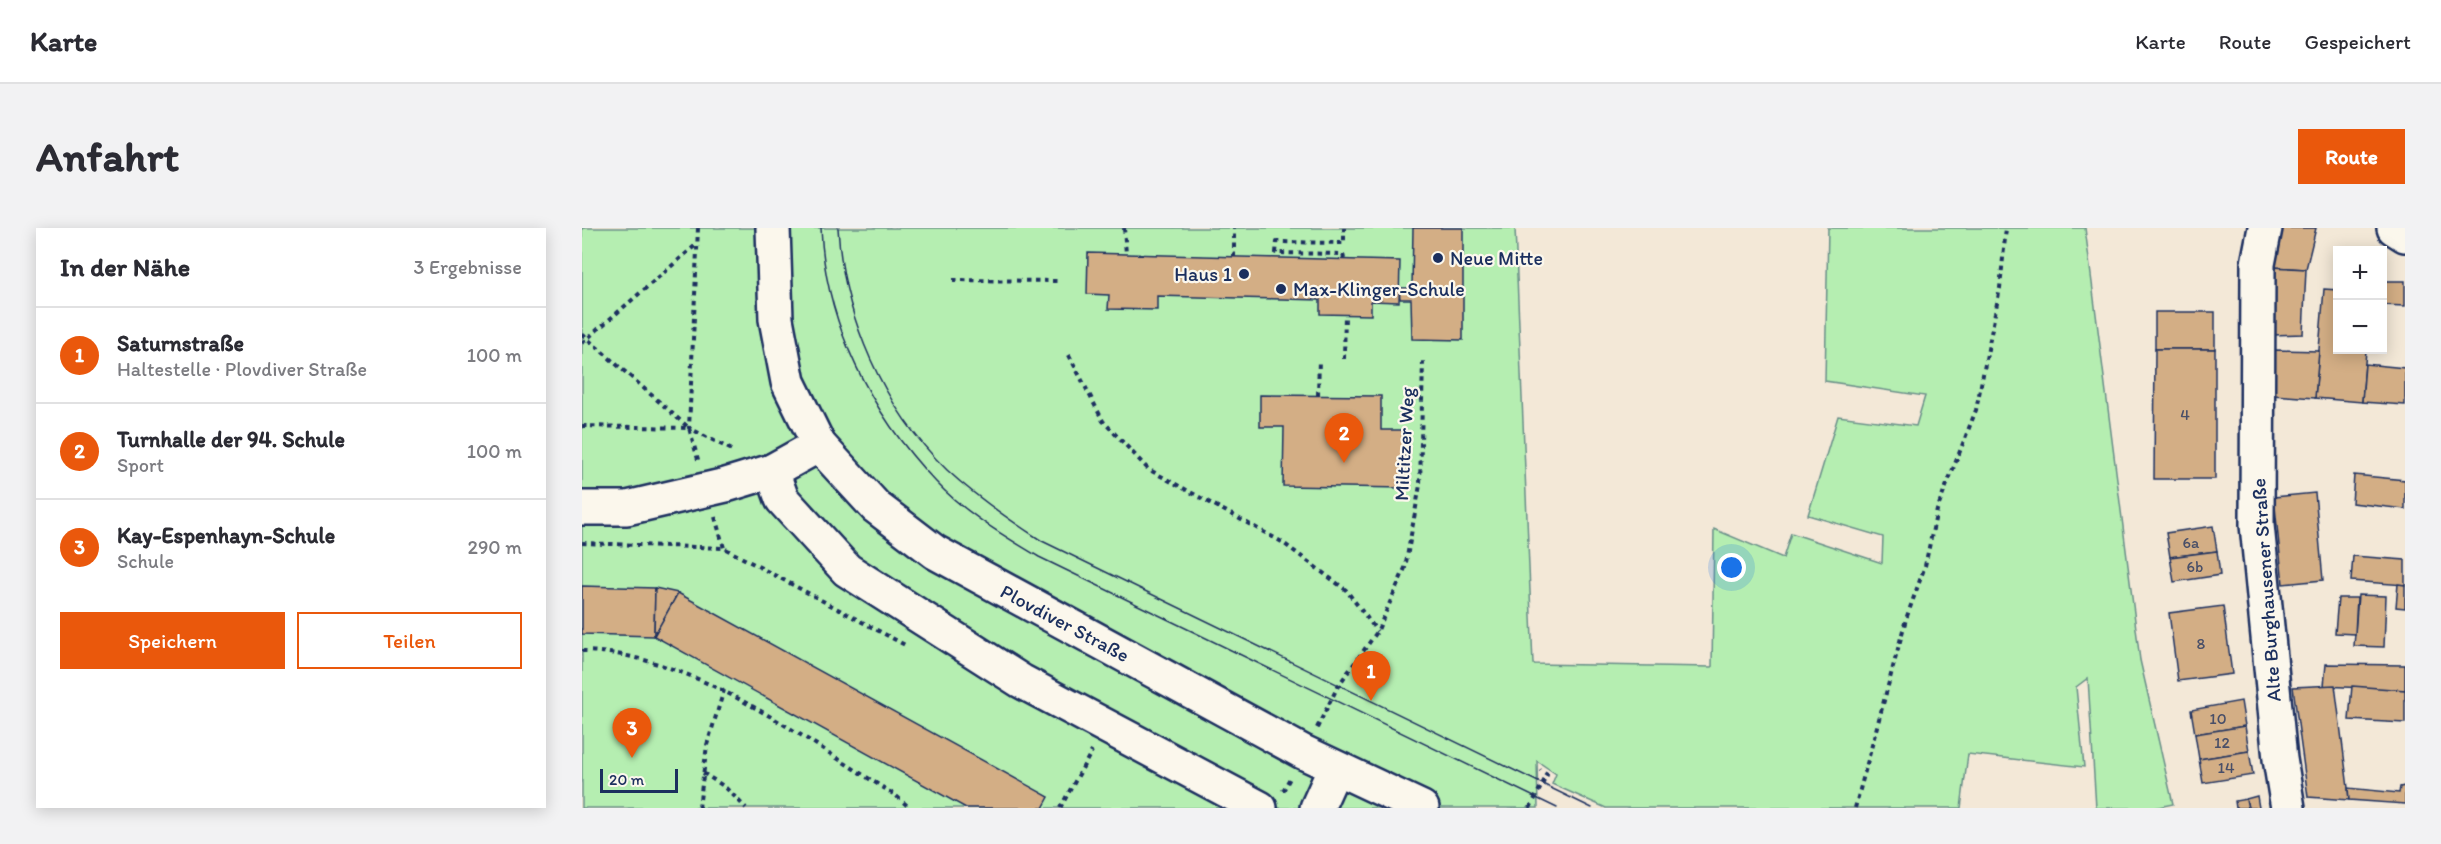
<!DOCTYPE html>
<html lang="de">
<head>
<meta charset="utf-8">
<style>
	body { margin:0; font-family:Itim,sans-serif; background:#f2f2f3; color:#2b2b33 }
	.controls { position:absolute; right:18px; top:18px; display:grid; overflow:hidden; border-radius:0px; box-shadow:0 3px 15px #0003 }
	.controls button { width:54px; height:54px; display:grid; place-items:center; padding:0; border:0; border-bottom:2px solid #e1e1e2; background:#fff; color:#2b2b33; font:30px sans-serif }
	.scale { position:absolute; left:18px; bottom:15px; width:78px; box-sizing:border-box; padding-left:6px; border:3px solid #1b2f5e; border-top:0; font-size:16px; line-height:21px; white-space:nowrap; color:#1b2f5e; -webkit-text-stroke:4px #fbf7ec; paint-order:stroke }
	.you { position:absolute; left:1150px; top:340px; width:21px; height:21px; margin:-15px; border:4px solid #fff; border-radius:50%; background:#1a73e8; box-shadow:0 0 0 9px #1a73e833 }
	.badge { display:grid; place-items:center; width:39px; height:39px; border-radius:50%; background:#ea580c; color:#fff; font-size:20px; font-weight:700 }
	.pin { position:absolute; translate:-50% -50px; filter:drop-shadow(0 2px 3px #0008) }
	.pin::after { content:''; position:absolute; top:32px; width:21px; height:18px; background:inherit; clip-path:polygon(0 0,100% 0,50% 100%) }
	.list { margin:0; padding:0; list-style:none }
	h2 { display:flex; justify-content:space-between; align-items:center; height:78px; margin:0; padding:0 24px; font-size:26px }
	h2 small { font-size:20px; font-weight:400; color:#7c7c81 }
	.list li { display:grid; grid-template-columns:39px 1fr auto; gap:18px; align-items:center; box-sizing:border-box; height:96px; padding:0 24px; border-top:2px solid #e1e1e2 }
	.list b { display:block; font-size:22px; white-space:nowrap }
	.list p { margin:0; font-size:20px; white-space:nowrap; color:#7c7c81 }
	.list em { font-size:20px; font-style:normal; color:#7c7c81 }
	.actions { display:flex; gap:12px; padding:18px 24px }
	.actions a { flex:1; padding:14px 0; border:2px solid #ea580c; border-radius:0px; text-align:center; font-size:21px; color:#ea580c }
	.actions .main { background:#ea580c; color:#fff }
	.map { position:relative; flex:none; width:1823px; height:580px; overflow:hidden; border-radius:0px }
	header { display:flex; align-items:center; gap:36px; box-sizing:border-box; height:84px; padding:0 30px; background:#fff; border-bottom:2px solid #e1e1e2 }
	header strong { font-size:28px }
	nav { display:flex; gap:33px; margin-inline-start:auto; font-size:21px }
	.intro { display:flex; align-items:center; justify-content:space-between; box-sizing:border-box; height:144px; padding:0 36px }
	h1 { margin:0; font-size:42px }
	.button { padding:15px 27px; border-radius:0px; background:#ea580c; color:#fff; font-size:21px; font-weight:700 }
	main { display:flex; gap:36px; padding:0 36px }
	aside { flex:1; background:#fff; border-radius:0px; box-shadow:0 3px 15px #0003 }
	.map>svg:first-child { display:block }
	.green { fill:#b5eeb1; stroke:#688e88; stroke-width:1.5 }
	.building { fill:#d3ae85; stroke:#1b2f5e; stroke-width:1.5 }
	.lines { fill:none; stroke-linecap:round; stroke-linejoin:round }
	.minor-casing { stroke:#1b2f5e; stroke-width:38 }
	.path { stroke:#1b2f5e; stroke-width:4; stroke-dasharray:4.5 4.5; stroke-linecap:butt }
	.minor { stroke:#fbf7ec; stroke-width:33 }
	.tram { stroke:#1b2f5e; stroke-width:1.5 }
	.poi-dot { fill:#1b2f5e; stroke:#fbf7ec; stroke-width:2 }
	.labels { text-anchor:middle; stroke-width:4.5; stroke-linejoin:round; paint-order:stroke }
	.number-label { font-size:16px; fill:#494f68 }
	.poi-label { font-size:20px; fill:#1b2f5e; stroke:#fbf7ec; text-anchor:start }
	.street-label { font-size:20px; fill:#1b2f5e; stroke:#fbf7ec }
</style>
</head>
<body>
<header>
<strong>Karte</strong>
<nav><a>Karte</a><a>Route</a><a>Gespeichert</a></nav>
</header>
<div class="intro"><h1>Anfahrt</h1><a class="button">Route</a></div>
<main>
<aside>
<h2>In der Nähe<small>3 Ergebnisse</small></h2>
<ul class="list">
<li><span class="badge">1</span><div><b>Saturnstraße</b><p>Haltestelle · Plovdiver Straße</p></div><em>100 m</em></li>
<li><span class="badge">2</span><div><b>Turnhalle der 94. Schule</b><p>Sport</p></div><em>100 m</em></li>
<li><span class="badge">3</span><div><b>Kay-Espenhayn-Schule</b><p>Schule</p></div><em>290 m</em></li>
</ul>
<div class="actions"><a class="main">Speichern</a><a>Teilen</a></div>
</aside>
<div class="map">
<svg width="1823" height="580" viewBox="0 0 1823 580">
	<rect width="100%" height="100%" fill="#f3e8d7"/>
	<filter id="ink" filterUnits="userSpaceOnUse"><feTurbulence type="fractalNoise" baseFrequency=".0167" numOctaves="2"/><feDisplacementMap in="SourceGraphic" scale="12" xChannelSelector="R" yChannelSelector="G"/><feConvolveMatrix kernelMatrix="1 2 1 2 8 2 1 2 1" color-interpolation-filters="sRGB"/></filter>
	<g filter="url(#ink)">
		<polygon class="green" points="0,0 933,0 951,436 1130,439 1132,301 1201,330 1209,305 1300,335 1301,309 1226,287 1256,188 1334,198 1343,168 1243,153 1246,0 1503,0 1558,432 1591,576 1572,580 1514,580 1506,450 1494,459 1502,539 1386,526 1379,580 1024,580 970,556 974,546 955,533 956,580 0,580"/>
		<g class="building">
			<polygon points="831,0 881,0 881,112 830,111 829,71 818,71 817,60 830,60"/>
			<polygon points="1700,0 1734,0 1724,41 1689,39"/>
			<polygon points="506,25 818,33 817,74 789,73 789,87 738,86 738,72 575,68 575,82 526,81 527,67 505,66"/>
			<polygon points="1689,39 1724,41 1721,106 1690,107"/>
			<polygon points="1800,53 1823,53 1823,78 1800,77"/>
			<polygon points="1742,61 1756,62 1756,122 1784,122 1780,174 1733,170"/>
			<rect x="1573" y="84" width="60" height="37"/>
			<polygon points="1573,121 1633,121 1633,251 1572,251"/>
			<polygon points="1692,122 1737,123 1733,170 1690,167"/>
			<polygon points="1783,136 1823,140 1823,177 1780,174"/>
			<polygon points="678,167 799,168 799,202 823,202 823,260 701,258 702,199 678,199"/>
			<polygon points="1772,247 1823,252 1823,281 1770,275"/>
			<polygon points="1733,265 1741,352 1701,356 1692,269"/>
			<polygon points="1631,298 1635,323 1588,329 1584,305"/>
			<polygon points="1635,323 1638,347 1592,354 1588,329"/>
			<polygon points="1771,328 1823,332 1823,357 1769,353"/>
			<polygon points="1816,356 1823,357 1823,380 1814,379"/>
			<polygon points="0,358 73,360 72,408 0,406"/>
			<polygon points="73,360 96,365 72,408"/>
			<polygon points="96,365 467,569 461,580 384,580 72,408"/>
			<polygon points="1776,367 1804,368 1802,419 1772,418"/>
			<polygon points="1756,370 1775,370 1773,406 1753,405"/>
			<polygon points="1641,378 1650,446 1596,453 1587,385"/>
			<polygon points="1744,436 1823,437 1823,462 1742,458"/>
			<polygon points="1753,457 1766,560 1767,572 1726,569 1711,459"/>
			<polygon points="1770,458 1823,462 1823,495 1767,492"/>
			<polygon points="1659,473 1663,498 1613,506 1609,482"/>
			<polygon points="1663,498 1667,523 1617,531 1613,506"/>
			<polygon points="1667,523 1671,547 1621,555 1617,531"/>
			<polygon points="1823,558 1823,576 1767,572 1766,560 1817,565 1818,559"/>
			<polygon points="1675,568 1677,580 1666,580 1664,571"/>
			<polygon points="1664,571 1666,580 1654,580 1653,573"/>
		</g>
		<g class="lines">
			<defs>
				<g id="minor">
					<polyline points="191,0 194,91 206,154 237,217 294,279 353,324 721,524 840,580"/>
					<polyline points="1683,0 1676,36 1675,297 1698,531 1706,580"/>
					<polyline points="1812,0 1823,7"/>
					<polyline points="190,243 200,271 265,342 439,453 678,580"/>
					<polyline points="0,280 45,280 144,257 190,243 237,217"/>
					<polyline points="735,580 753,540"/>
				</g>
			</defs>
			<use href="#minor" class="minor-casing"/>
			<g class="path">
				<polyline points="116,0 107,200 152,223"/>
				<polyline points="542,0 544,26"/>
				<polyline points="652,29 652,0"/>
				<polyline points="762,31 761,26 694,25 695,14 762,15 762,0"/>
				<polyline points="371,52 475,53"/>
				<polyline points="0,106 107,200 117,235"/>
				<polyline points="0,115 115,16"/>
				<polyline points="487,127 521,193 566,241 700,314 764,362 795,403"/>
				<polyline points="762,131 763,86"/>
				<polyline points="736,167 737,131"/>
				<polyline points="0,198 107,200"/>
				<polyline points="133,289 142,320"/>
				<polyline points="0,315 142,320 323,417"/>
				<path d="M 0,423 C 109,424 222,511 313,567 L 328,580"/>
				<polyline points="735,500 756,458 795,404 823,340 838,257 841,132"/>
				<polyline points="121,545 143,559 164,580"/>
				<polyline points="701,563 709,548"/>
				<polyline points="117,580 125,517 142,462"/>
				<polyline points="478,580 510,523"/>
				<polyline points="948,580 965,547 958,542"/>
				<polyline points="1273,580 1324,391 1343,338 1355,282 1394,182 1418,60 1424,0"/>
			</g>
			<use href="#minor" class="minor"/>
			<g class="tram">
				<path d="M 239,0 C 243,95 289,186 354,254 C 383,285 421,307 457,329 L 975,580"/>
				<path d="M 256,0 C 261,88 301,180 365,242 C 394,269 426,291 460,313 L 1010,580"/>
			</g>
		</g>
	</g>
	<g class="poi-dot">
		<circle cx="856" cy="30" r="6"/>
		<circle cx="662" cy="46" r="6"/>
		<circle cx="699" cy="61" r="6"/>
	</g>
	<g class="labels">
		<g class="number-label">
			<text x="1603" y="192">4</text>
			<text x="1609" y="320">6a</text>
			<text x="1613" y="344">6b</text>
			<text x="1619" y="421">8</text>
			<text x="1636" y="496">10</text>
			<text x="1640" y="520">12</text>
			<text x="1644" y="545">14</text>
		</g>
		<g class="poi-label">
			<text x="868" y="37">Neue Mitte</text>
			<text x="650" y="53" text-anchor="end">Haus 1</text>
			<text x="711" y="68">Max-Klinger-Schule</text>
		</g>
		<g class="street-label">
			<text transform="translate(822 216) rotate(-87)" y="7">Miltitzer Weg</text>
			<text transform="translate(1684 362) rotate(-94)" y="7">Alte Burghausener Straße</text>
			<text transform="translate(483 395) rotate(28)" y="7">Plovdiver Straße</text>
		</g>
	</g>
</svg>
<div class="controls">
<button>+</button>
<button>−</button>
</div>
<div class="scale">20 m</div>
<div class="you"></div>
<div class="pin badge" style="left:789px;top:473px">1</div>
<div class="pin badge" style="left:762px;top:235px">2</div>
<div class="pin badge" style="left:50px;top:530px">3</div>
</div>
</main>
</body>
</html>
